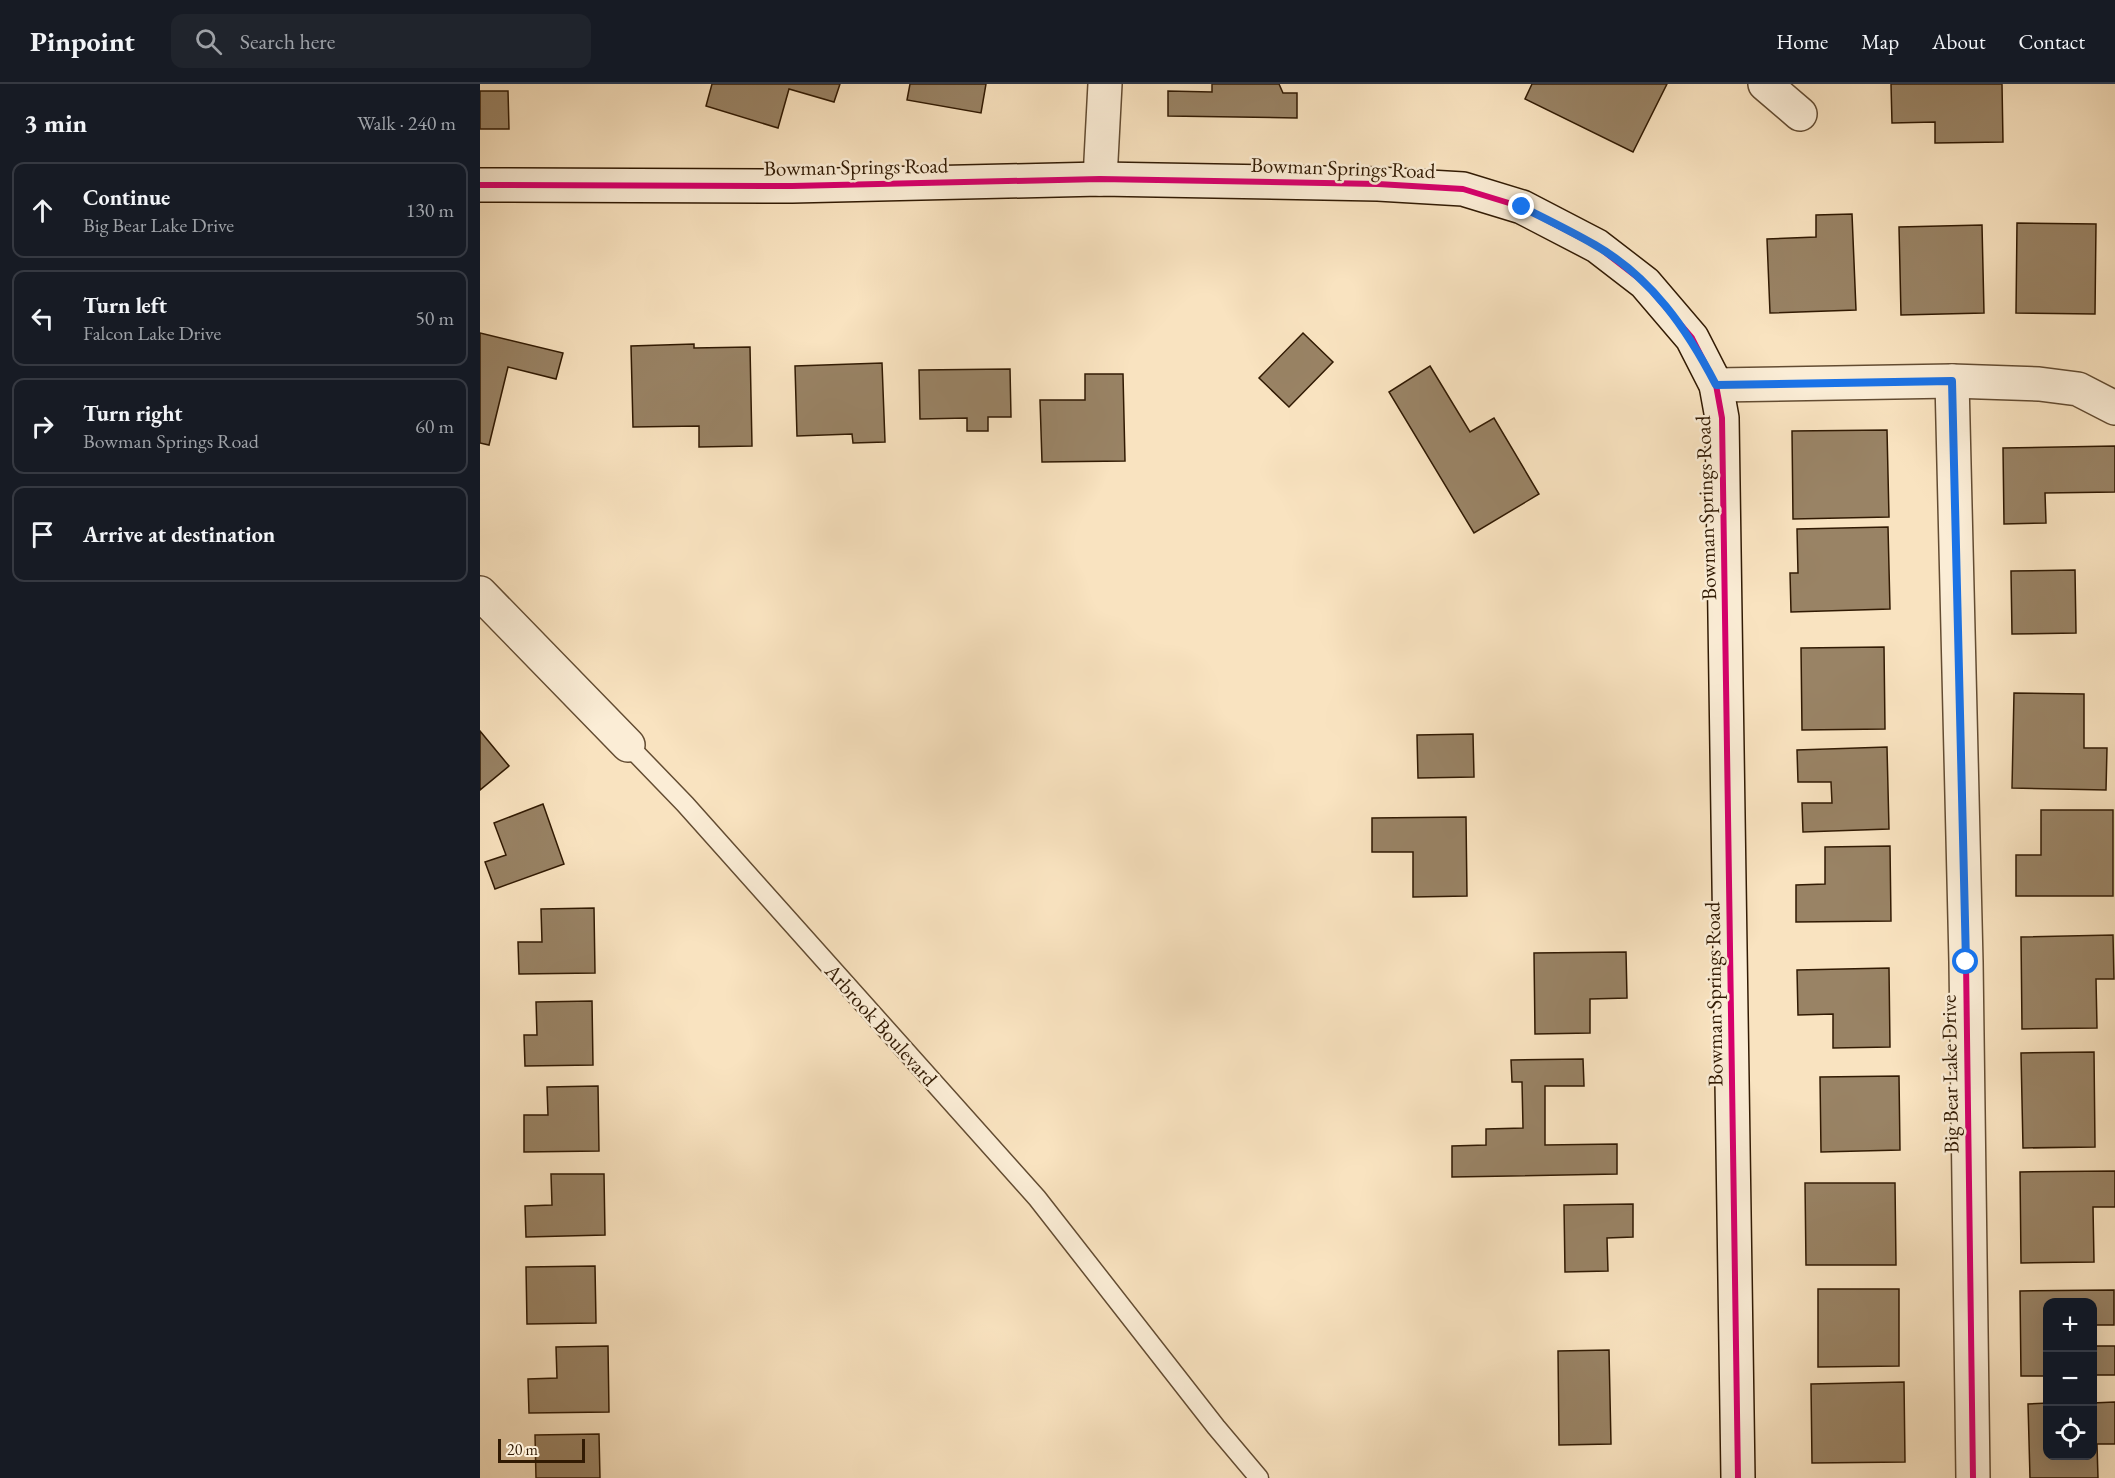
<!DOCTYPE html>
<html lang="en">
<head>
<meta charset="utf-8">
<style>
	body { margin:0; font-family:"EB Garamond",serif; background:#20242c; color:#f1f3f6 }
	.controls { position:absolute; right:18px; bottom:18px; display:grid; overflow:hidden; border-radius:12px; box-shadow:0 6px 24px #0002 }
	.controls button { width:54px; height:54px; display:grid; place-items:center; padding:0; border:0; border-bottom:2px solid #363941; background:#171b24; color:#f1f3f6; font:30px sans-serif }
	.scale { position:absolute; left:18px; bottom:15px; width:87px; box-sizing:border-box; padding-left:6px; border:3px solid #311a03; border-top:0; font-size:16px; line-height:21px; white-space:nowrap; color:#311a03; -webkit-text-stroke:4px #fbedd6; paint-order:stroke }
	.stop { position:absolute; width:18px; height:18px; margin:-14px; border:4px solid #1a73e8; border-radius:50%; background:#fff }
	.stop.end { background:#1a73e8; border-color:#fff; box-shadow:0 2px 6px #0008 }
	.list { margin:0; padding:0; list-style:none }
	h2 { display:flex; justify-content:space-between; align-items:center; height:78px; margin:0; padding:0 24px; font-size:26px }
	h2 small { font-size:20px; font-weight:400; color:#9ea1a6 }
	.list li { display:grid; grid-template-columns:39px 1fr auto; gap:18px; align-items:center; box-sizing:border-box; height:96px; margin:0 12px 12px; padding:0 12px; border:2px solid #363941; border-radius:12px }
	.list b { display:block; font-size:22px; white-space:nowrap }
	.list p { margin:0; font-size:20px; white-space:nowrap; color:#9ea1a6 }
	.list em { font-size:20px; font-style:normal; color:#9ea1a6 }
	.icon { flex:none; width:33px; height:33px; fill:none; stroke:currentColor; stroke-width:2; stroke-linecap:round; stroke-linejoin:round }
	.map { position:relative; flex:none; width:1635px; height:1394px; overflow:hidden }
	header { display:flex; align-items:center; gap:36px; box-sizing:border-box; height:84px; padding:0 30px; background:#171b24; border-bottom:2px solid #363941 }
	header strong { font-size:28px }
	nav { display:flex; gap:33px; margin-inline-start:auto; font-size:21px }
	.search { width:420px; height:54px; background:#20242c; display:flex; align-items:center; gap:15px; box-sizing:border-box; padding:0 21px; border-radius:12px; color:#9ea1a6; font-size:22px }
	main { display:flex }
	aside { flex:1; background:#171b24 }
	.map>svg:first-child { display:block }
	.building { fill:#998365; stroke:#311a03; stroke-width:1.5 }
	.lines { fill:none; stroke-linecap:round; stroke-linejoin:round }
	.lane-casing { stroke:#634c32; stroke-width:21 }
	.street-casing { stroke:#634c32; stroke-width:36 }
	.secondary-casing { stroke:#311a03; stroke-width:36 }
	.lane { stroke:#fbedd6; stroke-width:18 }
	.street { stroke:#fbedd6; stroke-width:33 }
	.secondary { stroke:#fbedd6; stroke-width:33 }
	.cycleway-casing { stroke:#fbedd6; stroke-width:10 }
	.cycleway { stroke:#d6006c; stroke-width:6 }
	.route { stroke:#1a73e8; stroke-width:8 }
	.labels { text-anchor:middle; stroke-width:5; stroke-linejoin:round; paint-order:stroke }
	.street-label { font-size:21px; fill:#311a03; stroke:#fbedd6 }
</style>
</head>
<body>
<header>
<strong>Pinpoint</strong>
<div class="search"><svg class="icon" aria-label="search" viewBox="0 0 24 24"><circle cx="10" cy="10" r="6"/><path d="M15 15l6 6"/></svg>Search here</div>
<nav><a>Home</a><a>Map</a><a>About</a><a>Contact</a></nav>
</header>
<main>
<aside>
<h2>3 min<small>Walk · 240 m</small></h2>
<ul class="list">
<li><svg class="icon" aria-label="ahead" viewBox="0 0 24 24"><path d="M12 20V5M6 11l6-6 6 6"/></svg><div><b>Continue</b><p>Big Bear Lake Drive</p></div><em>130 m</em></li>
<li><svg class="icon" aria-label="left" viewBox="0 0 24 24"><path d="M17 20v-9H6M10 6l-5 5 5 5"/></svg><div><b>Turn left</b><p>Falcon Lake Drive</p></div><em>50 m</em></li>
<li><svg class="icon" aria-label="right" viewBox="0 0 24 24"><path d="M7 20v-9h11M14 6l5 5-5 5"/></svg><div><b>Turn right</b><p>Bowman Springs Road</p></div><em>60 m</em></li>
<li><svg class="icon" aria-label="arrive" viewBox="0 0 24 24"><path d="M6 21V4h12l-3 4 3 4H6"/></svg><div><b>Arrive at destination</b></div></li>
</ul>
</aside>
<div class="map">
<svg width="1635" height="1394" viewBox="0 0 1635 1394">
	<rect width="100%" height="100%" fill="#f9e3c0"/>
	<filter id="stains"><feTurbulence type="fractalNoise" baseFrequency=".00333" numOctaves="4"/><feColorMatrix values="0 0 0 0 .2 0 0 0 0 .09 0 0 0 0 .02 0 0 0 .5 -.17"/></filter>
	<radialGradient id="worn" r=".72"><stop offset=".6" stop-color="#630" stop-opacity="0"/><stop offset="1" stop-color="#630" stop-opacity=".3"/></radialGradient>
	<g class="building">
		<polygon points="232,0 360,0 354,18 309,5 298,44 226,22"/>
		<polygon points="430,0 506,0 501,29 427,16"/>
		<polygon points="732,0 799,0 803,9 817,9 817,34 688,32 688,7 732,8"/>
		<polygon points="1052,0 1187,0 1153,68 1045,15"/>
		<polygon points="1411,0 1522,0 1523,58 1455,59 1455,38 1412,39"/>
		<polygon points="0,7 28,7 29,45 0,45"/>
		<polygon points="1372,130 1376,226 1290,229 1287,155 1336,153 1336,131"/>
		<polygon points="1537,139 1616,140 1615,230 1536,229"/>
		<polygon points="1502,141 1504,229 1421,231 1419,143"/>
		<polygon points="0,249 83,269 76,295 28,283 9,361 0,359"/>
		<polygon points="823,249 853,278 809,323 779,294"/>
		<polygon points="214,260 214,264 270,263 272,362 219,363 219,342 153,343 151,262"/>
		<polygon points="402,279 405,358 373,359 372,350 317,352 315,282"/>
		<polygon points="950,282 990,348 1014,334 1059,410 994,449 909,308"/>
		<polygon points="530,285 531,333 508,333 508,347 487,347 487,334 440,335 439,286"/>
		<polygon points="605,290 643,290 645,377 562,378 560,316 605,316"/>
		<polygon points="1407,346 1409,433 1313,435 1312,347"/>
		<polygon points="1635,362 1635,408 1565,409 1566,439 1524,440 1523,364"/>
		<polygon points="1408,443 1410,525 1311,528 1310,489 1318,489 1317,445"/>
		<polygon points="1595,486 1596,549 1532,550 1531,487"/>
		<polygon points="1404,563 1405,645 1322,646 1321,564"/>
		<polygon points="1534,609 1604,610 1604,664 1627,664 1626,706 1532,704"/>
		<polygon points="0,647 29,682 0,706"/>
		<polygon points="993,650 994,693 938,694 937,651"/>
		<polygon points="1407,663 1409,745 1323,748 1322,719 1352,719 1351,698 1318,698 1317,666"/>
		<polygon points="63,720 84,780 15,805 5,778 26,771 14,739"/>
		<polygon points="1561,726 1633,726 1633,812 1536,812 1536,771 1561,771"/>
		<polygon points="986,733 987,812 933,813 933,768 892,768 892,734"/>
		<polygon points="1410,762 1411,837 1316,838 1316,801 1345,800 1345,763"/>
		<polygon points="114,824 115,889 39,890 38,858 62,858 61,825"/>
		<polygon points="1633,851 1634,895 1616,895 1617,944 1542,945 1541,853"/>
		<polygon points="1146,868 1147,914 1110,915 1110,949 1055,950 1054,869"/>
		<polygon points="1409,884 1410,963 1353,964 1353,930 1318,931 1317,886"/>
		<polygon points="112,917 113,981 45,982 44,951 57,951 56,918"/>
		<polygon points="1614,968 1615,1063 1543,1064 1541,969"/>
		<polygon points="1103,975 1104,1002 1065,1002 1065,1061 1137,1060 1137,1090 972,1093 972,1062 1006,1061 1006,1045 1043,1044 1042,998 1032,998 1031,976"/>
		<polygon points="1419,992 1420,1066 1341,1068 1340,993"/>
		<polygon points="118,1002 119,1067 44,1068 44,1031 68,1031 67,1003"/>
		<polygon points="1635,1087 1635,1123 1613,1123 1614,1178 1541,1179 1540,1088"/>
		<polygon points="71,1090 124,1090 125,1151 46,1153 45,1122 72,1121"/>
		<polygon points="1325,1099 1415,1099 1416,1181 1326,1181"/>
		<polygon points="1153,1120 1153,1153 1127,1154 1128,1187 1085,1188 1084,1121"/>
		<polygon points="115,1182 116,1239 47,1240 46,1183"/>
		<polygon points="1338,1205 1419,1205 1419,1282 1338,1283"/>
		<polygon points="1634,1206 1634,1241 1612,1241 1612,1218 1568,1218 1568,1292 1541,1292 1540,1207"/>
		<polygon points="128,1262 129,1328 49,1329 48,1295 77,1294 76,1263"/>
		<rect x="1612" y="1262" width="23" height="29"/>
		<polygon points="1129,1266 1131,1360 1079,1361 1078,1267"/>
		<polygon points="1424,1298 1425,1378 1332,1379 1331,1300"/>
		<polygon points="1635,1318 1635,1360 1617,1360 1618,1394 1550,1394 1548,1320 1568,1319 1568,1372 1612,1372 1612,1319"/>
		<polygon points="119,1350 120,1394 56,1394 55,1351"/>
	</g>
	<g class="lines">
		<defs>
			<polyline id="lane" points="148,661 205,720 557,1114 736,1343 779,1394"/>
			<g id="street">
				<polyline points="1285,0 1320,30"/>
				<polyline points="620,95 625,0"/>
				<polyline points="1472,297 1486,878 1493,1394"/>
				<polyline points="1236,301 1472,297 1559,300 1598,305 1635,324"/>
				<polyline points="0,509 148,661"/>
			</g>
			<polyline id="secondary" points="0,101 312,102 620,95 898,100 983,105 1042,123 1117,162 1165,199 1212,254 1236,301 1242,334 1258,1394"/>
		</defs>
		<use href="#lane" class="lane-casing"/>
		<use href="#street" class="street-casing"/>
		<use href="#secondary" class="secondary-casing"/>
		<use href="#lane" class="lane"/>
		<use href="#street" class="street"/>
		<use href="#secondary" class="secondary"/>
		<defs>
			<g id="cycleway">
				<polyline points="0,101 312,102 620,95 898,100 983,105 1042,123 1117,162 1165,199 1212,254 1236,301 1242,334 1258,1394"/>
				<polyline points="1472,297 1486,878 1493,1394"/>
			</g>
		</defs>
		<use href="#cycleway" class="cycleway-casing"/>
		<use href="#cycleway" class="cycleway"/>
	</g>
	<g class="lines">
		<path class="route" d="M 1042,123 C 1066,135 1091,147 1115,161 C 1171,193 1207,245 1236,301 L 1472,297 L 1486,878"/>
	</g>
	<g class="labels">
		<g class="street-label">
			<text transform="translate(376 83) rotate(-1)" y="7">Bowman Springs Road</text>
			<text transform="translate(863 84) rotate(2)" y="7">Bowman Springs Road</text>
			<text transform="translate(1226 424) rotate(-92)" y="7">Bowman Springs Road</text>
			<text transform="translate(1234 910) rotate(-91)" y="7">Bowman Springs Road</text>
			<text transform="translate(401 941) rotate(48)" y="7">Arbrook Boulevard</text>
			<text transform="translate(1470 990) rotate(-91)" y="7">Big Bear Lake Drive</text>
		</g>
	</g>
	<rect width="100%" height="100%" filter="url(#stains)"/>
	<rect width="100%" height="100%" fill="url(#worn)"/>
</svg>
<div class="controls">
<button>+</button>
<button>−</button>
<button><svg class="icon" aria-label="locate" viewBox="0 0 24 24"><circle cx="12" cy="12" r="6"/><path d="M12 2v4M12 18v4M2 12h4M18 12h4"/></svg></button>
</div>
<div class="scale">20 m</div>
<div class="stop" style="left:1486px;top:878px"></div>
<div class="stop end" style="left:1042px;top:123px"></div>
</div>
</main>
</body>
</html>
